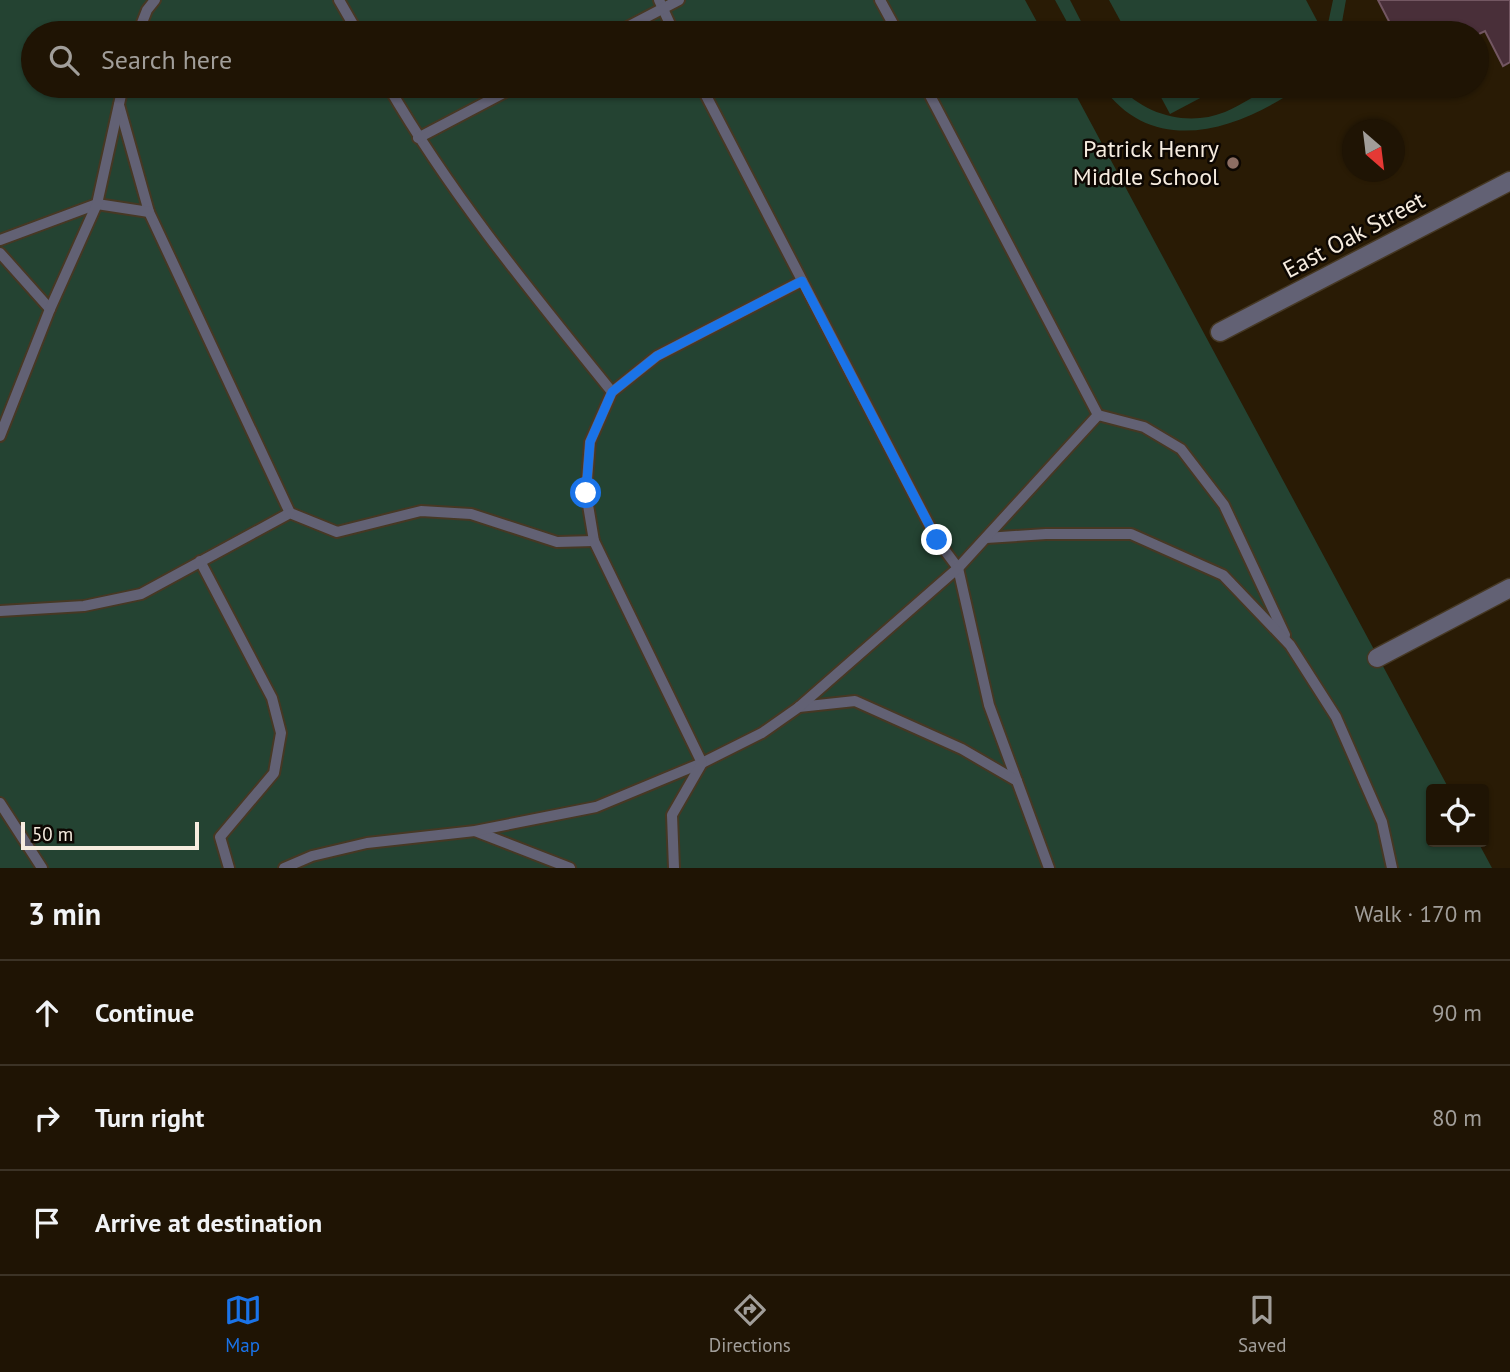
<!DOCTYPE html>
<html lang="en">
<head>
<meta charset="utf-8">
<style>
	body { margin:0; font-family:"PT Sans",sans-serif; background:#2c2113; color:#f1f3f6 }
	.controls { position:absolute; right:21px; bottom:21px; display:grid; overflow:hidden; border-radius:7px; box-shadow:0 2px 5px #0004 }
	.controls button { width:63px; height:63px; display:grid; place-items:center; padding:0; border:0; border-bottom:2px solid #3c3326; background:#1f1404; color:#f1f3f6; font:35px sans-serif }
	.compass { position:absolute; left:1342px; top:119px; width:63px; height:63px; border-radius:50%; background:#1f1404; box-shadow:0 2px 5px #0004; rotate:152deg }
	.scale { position:absolute; left:21px; bottom:18px; width:178px; box-sizing:border-box; padding-left:7px; border:4px solid #f6ecdf; border-top:0; font-size:19px; line-height:24px; white-space:nowrap; color:#f6ecdf; -webkit-text-stroke:5px #0d0702; paint-order:stroke }
	.stop { position:absolute; width:21px; height:21px; margin:-16px; border:5px solid #1a73e8; border-radius:50%; background:#fff }
	.stop.end { background:#1a73e8; border-color:#fff; box-shadow:0 2px 7px #0008 }
	.list { margin:0; padding:0; list-style:none }
	h2 { display:flex; justify-content:space-between; align-items:center; height:91px; margin:0; padding:0 28px; font-size:30px }
	h2 small { font-size:23px; font-weight:400; color:#a19e9a }
	.list li { display:grid; grid-template-columns:46px 1fr auto; gap:21px; align-items:center; box-sizing:border-box; height:105px; padding:0 28px; border-top:2px solid #3c3326 }
	.list b { display:block; font-size:26px; white-space:nowrap }
	.list em { font-size:23px; font-style:normal; color:#a19e9a }
	.icon { flex:none; width:38px; height:38px; fill:none; stroke:currentColor; stroke-width:2; stroke-linecap:round; stroke-linejoin:round }
	.map { position:relative; flex:none; width:1510px; height:868px; overflow:hidden }
	.search { position:absolute; background:#1f1404; box-shadow:0 2px 5px #0004; left:21px; right:21px; top:21px; height:77px; display:flex; align-items:center; gap:18px; box-sizing:border-box; padding:0 24px; border-radius:38px; color:#a19e9a; font-size:26px }
	.sheet { height:406px; background:#1f1404 }
	nav { display:flex; justify-content:space-around; align-items:center; box-sizing:border-box; height:98px; border-top:2px solid #3c3326; background:#1f1404; font-size:19px; color:#a19e9a }
	nav a { display:grid; justify-items:center; gap:4px }
	nav .on { color:#1a73e8 }
	.map>svg:first-child { display:block }
	.green { fill:#244332 }
	.building { fill:#492f39; stroke:#735762; stroke-width:2 }
	.lines { fill:none; stroke-linecap:round; stroke-linejoin:round }
	.service-casing { stroke:#463824; stroke-width:14 }
	.minor-casing { stroke:#463824; stroke-width:21 }
	.service { stroke:#626174; stroke-width:10 }
	.minor { stroke:#626174; stroke-width:18 }
	.route { stroke:#1a73e8; stroke-width:9 }
	.education-dot { fill:#8d6e63; stroke:#0d0702; stroke-width:2.5 }
	.labels { text-anchor:middle; stroke-width:5; stroke-linejoin:round; paint-order:stroke }
	.poi-label { font-size:24px; fill:#f6ecdf; stroke:#0d0702; text-anchor:end }
	.street-label { font-size:24px; fill:#f6ecdf; stroke:#0d0702 }
</style>
</head>
<body>
<div class="map">
<svg width="1510" height="868" viewBox="0 0 1510 868">
	<rect width="100%" height="100%" fill="#291b05"/>
	<g class="green">
		<polygon points="0,0 1025,0 1043,33 33,33 33,86 1071,86 1449,789 1431,789 1431,842 1478,842 1492,868 0,868"/>
		<polygon points="1055,0 1070,0 1087,33 1073,33"/>
		<polygon points="1109,0 1306,0 1323,32 1127,33"/>
		<polygon points="1333,0 1346,0 1340,33 1326,33"/>
		<path d="M 1102,86 L 1119,86 C 1145,115 1188,127 1225,112 C 1242,105 1257,93 1274,87 C 1282,84 1293,86 1301,86 C 1241,129 1154,160 1102,86 Z"/>
		<polygon points="1155,86 1223,86 1170,114"/>
	</g>
	<polygon class="building" points="1378,0 1510,0 1510,62 1503,66 1485,31 1477,35 1477,33 1395,33"/>
	<g class="lines">
		<defs>
			<g id="service">
				<polyline points="339,0 358,33"/>
				<polyline points="659,0 674,33"/>
				<polyline points="880,0 898,33"/>
				<polyline points="138,33 147,10 155,0"/>
				<polyline points="616,33 679,0"/>
				<path d="M 388,86 C 452,196 532,293 612,392"/>
				<polyline points="701,86 937,540 958,568 989,705 1017,781"/>
				<polyline points="119,105 149,212 290,513"/>
				<polyline points="418,138 517,86"/>
				<polyline points="0,240 97,204 149,212"/>
				<polyline points="0,253 50,309"/>
				<polyline points="1098,415 1144,427 1181,449 1224,505 1285,635"/>
				<polyline points="0,436 50,309 97,204 123,86"/>
				<polyline points="986,538 1046,534 1131,534 1223,575 1290,645 1336,717 1382,822 1392,868"/>
				<polyline points="200,561 272,698 281,733 274,773 220,837 229,868"/>
				<polyline points="0,611 84,606 141,594 290,513 337,532 421,511 471,514 557,542 594,541"/>
				<polyline points="799,707 855,701 962,749 1017,781 1049,868"/>
				<polyline points="0,803 42,868"/>
				<polyline points="475,831 570,868"/>
				<polyline points="284,868 312,856 367,843 475,831 596,807 702,763 762,733 799,707 958,568 1098,415 925,86"/>
				<polyline points="674,868 672,815 702,763 594,541 586,493 590,442 612,392 657,356 802,281"/>
			</g>
			<g id="minor">
				<polyline points="1220,332 1510,181"/>
				<polyline points="1377,658 1510,588"/>
			</g>
		</defs>
		<use href="#service" class="service-casing"/>
		<use href="#minor" class="minor-casing"/>
		<use href="#service" class="service"/>
		<use href="#minor" class="minor"/>
	</g>
	<g class="lines">
		<polyline class="route" points="586,493 590,442 612,392 657,356 802,281 937,540"/>
	</g>
	<circle class="education-dot" cx="1233" cy="163" r="7"/>
	<g class="labels">
		<g class="poi-label">
			<text x="1219" y="157">Patrick Henry<tspan x="1219" dy="28">Middle School</tspan></text>
		</g>
		<g class="street-label">
			<text transform="translate(1354 235) rotate(-28)" y="8">East Oak Street</text>
		</g>
	</g>
</svg>
<div class="controls">
<button><svg class="icon" aria-label="locate" viewBox="0 0 24 24"><circle cx="12" cy="12" r="6"/><path d="M12 2v4M12 18v4M2 12h4M18 12h4"/></svg></button>
</div>
<svg class="compass" viewBox="-18 -18 36 36"><path d="M0-13l5 13h-10z" fill="#e53935"/><path d="M0 13l5-13h-10z" fill="#a19e9a"/></svg>
<div class="scale">50 m</div>
<div class="stop" style="left:586px;top:493px"></div>
<div class="stop end" style="left:937px;top:540px"></div>
<div class="search"><svg class="icon" aria-label="search" viewBox="0 0 24 24"><circle cx="10" cy="10" r="6"/><path d="M15 15l6 6"/></svg>Search here</div>
</div>
<section class="sheet">
<h2>3 min<small>Walk · 170 m</small></h2>
<ul class="list">
<li><svg class="icon" aria-label="ahead" viewBox="0 0 24 24"><path d="M12 20V5M6 11l6-6 6 6"/></svg><div><b>Continue</b></div><em>90 m</em></li>
<li><svg class="icon" aria-label="right" viewBox="0 0 24 24"><path d="M7 20v-9h11M14 6l5 5-5 5"/></svg><div><b>Turn right</b></div><em>80 m</em></li>
<li><svg class="icon" aria-label="arrive" viewBox="0 0 24 24"><path d="M6 21V4h12l-3 4 3 4H6"/></svg><div><b>Arrive at destination</b></div></li>
</ul>
</section>
<nav>
<a class="on"><svg class="icon" aria-label="map" viewBox="0 0 24 24"><path d="M3 6l6-2 6 2 6-2v14l-6 2-6-2-6 2zM9 4v14M15 6v14"/></svg>Map</a>
<a><svg class="icon" aria-label="directions" viewBox="0 0 24 24"><path d="M12 3l9 9-9 9-9-9zM9 14v-3h6M13 9l2 2-2 2"/></svg>Directions</a>
<a><svg class="icon" aria-label="saved" viewBox="0 0 24 24"><path d="M7 4h10v16l-5-4-5 4z"/></svg>Saved</a>
</nav>
</body>
</html>
